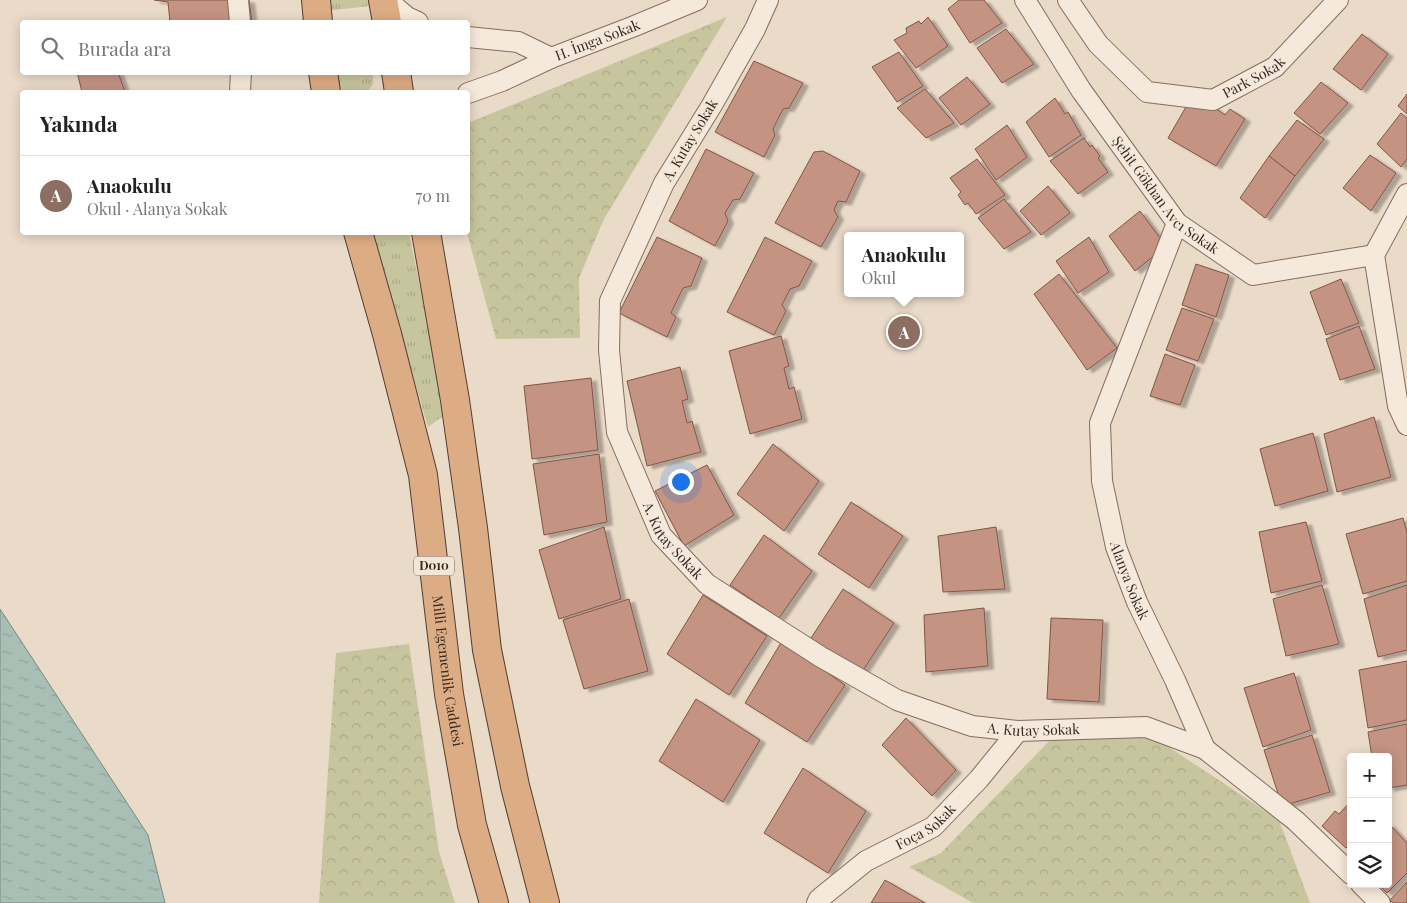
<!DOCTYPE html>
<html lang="tr">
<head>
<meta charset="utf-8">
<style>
	body { margin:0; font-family:"Playfair Display",serif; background:#f6f6f6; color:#222 }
	.controls { position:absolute; right:15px; bottom:15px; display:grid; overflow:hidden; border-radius:5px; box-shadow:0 2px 12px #0003 }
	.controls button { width:45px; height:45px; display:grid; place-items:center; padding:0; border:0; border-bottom:1px solid #e0e0e0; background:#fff; color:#222; font:25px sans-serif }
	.you { position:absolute; left:680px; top:481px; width:18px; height:18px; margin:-12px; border:4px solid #fff; border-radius:50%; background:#1a73e8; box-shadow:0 0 0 8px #1a73e833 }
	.badge { display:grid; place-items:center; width:32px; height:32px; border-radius:50%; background:#ea580c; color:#fff; font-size:16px; font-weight:700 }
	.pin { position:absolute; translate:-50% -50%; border:2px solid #fff; box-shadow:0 1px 5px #0006 }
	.popup { position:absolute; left:844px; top:232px; width:120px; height:65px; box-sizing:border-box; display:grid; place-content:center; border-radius:5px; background:#fff; filter:drop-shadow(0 1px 4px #0005); font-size:16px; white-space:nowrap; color:#767676 }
	.popup b { font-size:19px; color:#222 }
	.popup::after { content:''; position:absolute; left:50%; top:100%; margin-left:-10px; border:10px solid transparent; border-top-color:#fff }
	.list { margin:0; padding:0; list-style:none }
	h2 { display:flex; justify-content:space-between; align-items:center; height:65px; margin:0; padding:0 20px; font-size:21px }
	h2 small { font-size:16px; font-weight:400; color:#767676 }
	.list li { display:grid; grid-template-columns:32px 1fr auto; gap:15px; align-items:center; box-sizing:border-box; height:80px; padding:0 20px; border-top:1px solid #e0e0e0 }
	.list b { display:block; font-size:19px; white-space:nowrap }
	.list p { margin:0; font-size:16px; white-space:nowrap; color:#767676 }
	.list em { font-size:16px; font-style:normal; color:#767676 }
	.icon { flex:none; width:28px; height:28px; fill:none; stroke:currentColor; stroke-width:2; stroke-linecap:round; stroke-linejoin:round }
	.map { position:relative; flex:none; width:1407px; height:903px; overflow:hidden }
	.search { position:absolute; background:#fff; box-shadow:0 2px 12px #0003; left:20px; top:20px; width:450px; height:55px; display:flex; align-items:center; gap:12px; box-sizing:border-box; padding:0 18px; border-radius:5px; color:#767676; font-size:19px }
	.panel { position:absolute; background:#fff; box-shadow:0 2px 12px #0003; left:20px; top:90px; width:450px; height:145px; border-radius:5px }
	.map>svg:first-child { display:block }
	.forest { fill:url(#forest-crowns) }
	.park { fill:url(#park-tufts) }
	.water { fill:url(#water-ripples); stroke:#708c81 }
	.building { fill:#c49382; stroke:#815548; filter:url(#shadow) }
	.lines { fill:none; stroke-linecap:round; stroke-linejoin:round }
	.minor-casing { stroke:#846d5f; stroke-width:22 }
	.trunk-casing { stroke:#523c33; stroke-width:30 }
	.minor { stroke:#f5e9db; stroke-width:20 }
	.trunk { stroke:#dcac84; stroke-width:28 }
	.labels { text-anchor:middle; stroke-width:5; stroke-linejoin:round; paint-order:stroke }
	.shield { fill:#f2e6d7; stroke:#6e6158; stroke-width:1 }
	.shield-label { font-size:12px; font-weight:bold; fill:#362821 }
	.street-label { font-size:14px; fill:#362821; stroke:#f2e6d7 }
</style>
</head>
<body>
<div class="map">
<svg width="1407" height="903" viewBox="0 0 1407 903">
	<defs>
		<pattern id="forest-crowns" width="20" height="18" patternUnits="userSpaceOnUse" patternTransform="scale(1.25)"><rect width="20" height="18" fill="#c7c59d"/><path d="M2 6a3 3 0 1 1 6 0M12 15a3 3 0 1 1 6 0" fill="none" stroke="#aca987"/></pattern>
		<pattern id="park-tufts" width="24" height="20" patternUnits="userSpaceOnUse" patternTransform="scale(1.25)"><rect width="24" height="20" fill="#c7c59d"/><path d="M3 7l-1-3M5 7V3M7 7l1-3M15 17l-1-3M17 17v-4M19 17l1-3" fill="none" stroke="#aca987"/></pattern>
		<pattern id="water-ripples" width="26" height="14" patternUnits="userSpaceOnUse" patternTransform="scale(1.25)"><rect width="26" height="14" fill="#a9beb5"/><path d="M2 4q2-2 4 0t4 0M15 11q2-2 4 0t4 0" fill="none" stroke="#92a39b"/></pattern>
		<filter id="shadow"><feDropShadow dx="5.5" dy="3" stdDeviation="1" flood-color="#0004"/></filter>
	</defs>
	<rect width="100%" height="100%" fill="#eadac8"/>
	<g class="forest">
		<polygon points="727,17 604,219 579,278 580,338 496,339 467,233 468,123"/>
		<polygon points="409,644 439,852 455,903 319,903 336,653"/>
		<polygon points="1149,734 1279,820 1310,903 973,903 909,867 941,853 1054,736"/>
	</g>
	<g class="park">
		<polygon points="326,0 369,0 370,6 326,11"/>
		<polygon points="338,73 373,73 373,84 367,92 344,92 339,86"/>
		<polygon points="371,233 409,233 446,414 428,427"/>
	</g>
	<polygon class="water" points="0,609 148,835 165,903 0,903"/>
	<g class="building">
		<polygon points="154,0 249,0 252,22 170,22 168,2"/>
		<polygon points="959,0 984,0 1002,23 970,43 948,9"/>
		<polygon points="928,17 948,46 916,68 894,40 907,33 906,28 919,21 921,24"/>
		<polygon points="1006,29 1034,64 1002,83 977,48"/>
		<polygon points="1362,34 1388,54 1361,90 1333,69"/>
		<polygon points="899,52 923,86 897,102 872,67"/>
		<polygon points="754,61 803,83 789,108 783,109 773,129 775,135 764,157 715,132"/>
		<polygon points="77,72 118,72 125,92 82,92"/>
		<polygon points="967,77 990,104 961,125 939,98"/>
		<polygon points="1321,82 1348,103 1320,134 1294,113"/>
		<polygon points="925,89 954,123 926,138 897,108"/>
		<polygon points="1194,93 1225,115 1230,109 1245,119 1216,166 1168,138"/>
		<polygon points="1407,94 1407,114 1398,106"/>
		<polygon points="1055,98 1065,114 1068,112 1081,135 1049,157 1026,122"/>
		<polygon points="1401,113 1407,118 1407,159 1401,167 1377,144"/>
		<polygon points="1297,120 1324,139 1295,176 1269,156"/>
		<polygon points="1007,125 1027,157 996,180 975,149"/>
		<polygon points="1084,138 1090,147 1092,145 1100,156 1098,158 1108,172 1078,194 1050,161"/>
		<polygon points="706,149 754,173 740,199 733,200 725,213 728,221 715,246 669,221"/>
		<polygon points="823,151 860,171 846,202 838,201 834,210 838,217 821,247 775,223 814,152"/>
		<polygon points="1370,155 1396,173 1371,211 1343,188"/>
		<polygon points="1269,156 1295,176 1265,218 1240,198"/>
		<polygon points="977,159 1005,195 976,214 968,203 965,205 958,195 961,192 950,178"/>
		<polygon points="1048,186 1070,213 1041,235 1020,211"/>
		<polygon points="1004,199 1031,232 1004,249 978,218"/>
		<polygon points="1140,211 1166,246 1135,271 1109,236"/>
		<polygon points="657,237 702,258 691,286 683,288 671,313 676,317 667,337 619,313"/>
		<polygon points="765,237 812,261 799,286 790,289 782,305 786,311 774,335 727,312"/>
		<polygon points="1089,237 1109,272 1078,293 1056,261"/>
		<polygon points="1196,264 1229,275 1216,317 1182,305"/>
		<polygon points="1059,274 1117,348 1087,370 1034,294"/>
		<polygon points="1341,279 1359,323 1326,335 1310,292"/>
		<polygon points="1182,308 1214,319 1198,361 1166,350"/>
		<polygon points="1359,326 1375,369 1340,380 1326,339"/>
		<polygon points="781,336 789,366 784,368 789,389 794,387 802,419 750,434 729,351"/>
		<polygon points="1165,354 1195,365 1180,405 1150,396"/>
		<polygon points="680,367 688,399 682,401 687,423 692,421 701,452 647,466 627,381"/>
		<polygon points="591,378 598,450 532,459 524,386"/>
		<polygon points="1374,417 1391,477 1337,492 1324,434"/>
		<polygon points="1313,433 1328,491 1275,506 1260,449"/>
		<polygon points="773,444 819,481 784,531 737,494"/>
		<polygon points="599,454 607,522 544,535 533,464"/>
		<polygon points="707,465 734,515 684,546 655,491"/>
		<polygon points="851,502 903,536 869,588 818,554"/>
		<polygon points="1403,518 1407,533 1407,581 1363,594 1346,534"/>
		<polygon points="1306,522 1322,581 1271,593 1259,532"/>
		<polygon points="604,527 621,599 559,619 539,550"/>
		<polygon points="996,527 1005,589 943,592 938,536"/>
		<polygon points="764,535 812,571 779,618 730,585"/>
		<polygon points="1322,585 1339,644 1286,656 1273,599"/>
		<polygon points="1407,585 1407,650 1378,657 1364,599"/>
		<polygon points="843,589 894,623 860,675 811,638"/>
		<polygon points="703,595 767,636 729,695 667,654"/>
		<polygon points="629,599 648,671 584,689 563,620"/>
		<polygon points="984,608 988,666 926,672 924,615"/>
		<polygon points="1051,618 1103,620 1099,702 1047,699"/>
		<polygon points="782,641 845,685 807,742 745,703"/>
		<polygon points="1407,661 1407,720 1368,728 1359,670"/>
		<polygon points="1294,673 1311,730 1263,747 1244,688"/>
		<polygon points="696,699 760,740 723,802 659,761"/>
		<polygon points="906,718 956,770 932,796 882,745"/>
		<polygon points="1407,724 1407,785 1388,788 1388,757 1372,757 1368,732"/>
		<polygon points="1312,735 1330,792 1282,806 1264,750"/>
		<polygon points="803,768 866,811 828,873 764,833"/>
		<polygon points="1351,801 1351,843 1346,848 1322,826 1335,811 1339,814"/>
		<polygon points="1388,823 1407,843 1407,873 1387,893 1378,884 1388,884"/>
		<polygon points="885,880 925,903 871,903"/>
		<polygon points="1407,882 1407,903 1393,903 1390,900"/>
	</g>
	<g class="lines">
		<defs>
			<g id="minor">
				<polyline points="238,0 240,22"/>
				<polyline points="387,0 407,17 418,22"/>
				<path id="s1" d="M 768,0 L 755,29 L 712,105 L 664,183 L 610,301 L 609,350 L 617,432 L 661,535 L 707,584 L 821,657 L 897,700 L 972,726 L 1018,731 L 1146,727 L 1205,749"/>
				<path id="s2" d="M 1025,0 L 1081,90 L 1177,223 L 1253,275 L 1374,255"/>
				<path id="s3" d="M 1068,0 L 1098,44 L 1147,92 L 1213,100 L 1275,67 L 1338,0"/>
				<polyline points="468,37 518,42 551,58"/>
				<polyline points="240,92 241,72"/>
				<path id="s4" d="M 468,93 L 502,81 L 551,58 L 632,27 L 697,0"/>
				<path id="s5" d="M 1177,223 L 1100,423 L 1102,481 L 1116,547 L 1137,602 L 1175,680 L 1205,749 L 1296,821 L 1351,874"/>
				<polyline points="1374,255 1398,406 1407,425"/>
				<polyline points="1374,255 1407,194"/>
				<polyline points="1361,884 1380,903"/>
				<path id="s6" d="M 817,903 L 819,899 L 866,861 L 933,827 L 979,779 L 1018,731"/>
			</g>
			<g id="trunk">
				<polyline points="316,0 318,22"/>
				<polyline points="383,0 387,22"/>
				<polyline points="323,72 326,92"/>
				<polyline points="396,72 399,92"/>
				<path id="s7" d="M 358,232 L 387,334 L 423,475 L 449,694 L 472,825 L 494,903"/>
				<polyline points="426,232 455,400 473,528 487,650 515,786 545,903"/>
			</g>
		</defs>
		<use href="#minor" class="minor-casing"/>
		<use href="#trunk" class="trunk-casing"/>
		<use href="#minor" class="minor"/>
		<use href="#trunk" class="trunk"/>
	</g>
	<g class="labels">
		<rect class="shield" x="414" y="556.5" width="40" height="19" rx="4"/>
		<g class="shield-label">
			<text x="434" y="570">D010</text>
		</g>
		<g class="street-label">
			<text dy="5" stroke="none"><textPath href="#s4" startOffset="140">H. İmga Sokak</textPath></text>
			<text dy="5" stroke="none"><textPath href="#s3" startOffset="235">Park Sokak</textPath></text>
			<text transform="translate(690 140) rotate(-59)" y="5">A. Kutay Sokak</text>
			<text dy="5" stroke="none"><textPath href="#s2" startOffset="242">Şehit Gökhan Avcı Sokak</textPath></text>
			<text dy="5" stroke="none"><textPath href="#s1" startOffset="595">A. Kutay Sokak</textPath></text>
			<text dy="5" stroke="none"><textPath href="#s5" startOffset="376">Alanya Sokak</textPath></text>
			<text dy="5" stroke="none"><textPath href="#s7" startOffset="449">Milli Egemenlik Caddesi</textPath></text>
			<text dy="5" stroke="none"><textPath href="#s1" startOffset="1015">A. Kutay Sokak</textPath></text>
			<text dy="5" stroke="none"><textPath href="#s6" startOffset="134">Foça Sokak</textPath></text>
		</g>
	</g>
</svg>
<div class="controls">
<button>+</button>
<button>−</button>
<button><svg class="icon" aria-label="layers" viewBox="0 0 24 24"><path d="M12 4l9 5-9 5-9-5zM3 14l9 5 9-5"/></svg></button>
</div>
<div class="you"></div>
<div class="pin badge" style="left:904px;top:332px;background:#8d6e63">A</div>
<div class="popup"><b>Anaokulu</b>Okul</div>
<div class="search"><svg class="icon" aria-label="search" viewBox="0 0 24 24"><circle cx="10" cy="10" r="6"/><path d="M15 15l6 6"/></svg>Burada ara</div>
<section class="panel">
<h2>Yakında<small></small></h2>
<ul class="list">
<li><span class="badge" style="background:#8d6e63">A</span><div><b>Anaokulu</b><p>Okul · Alanya Sokak</p></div><em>70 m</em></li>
</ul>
</section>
</div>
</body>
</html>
